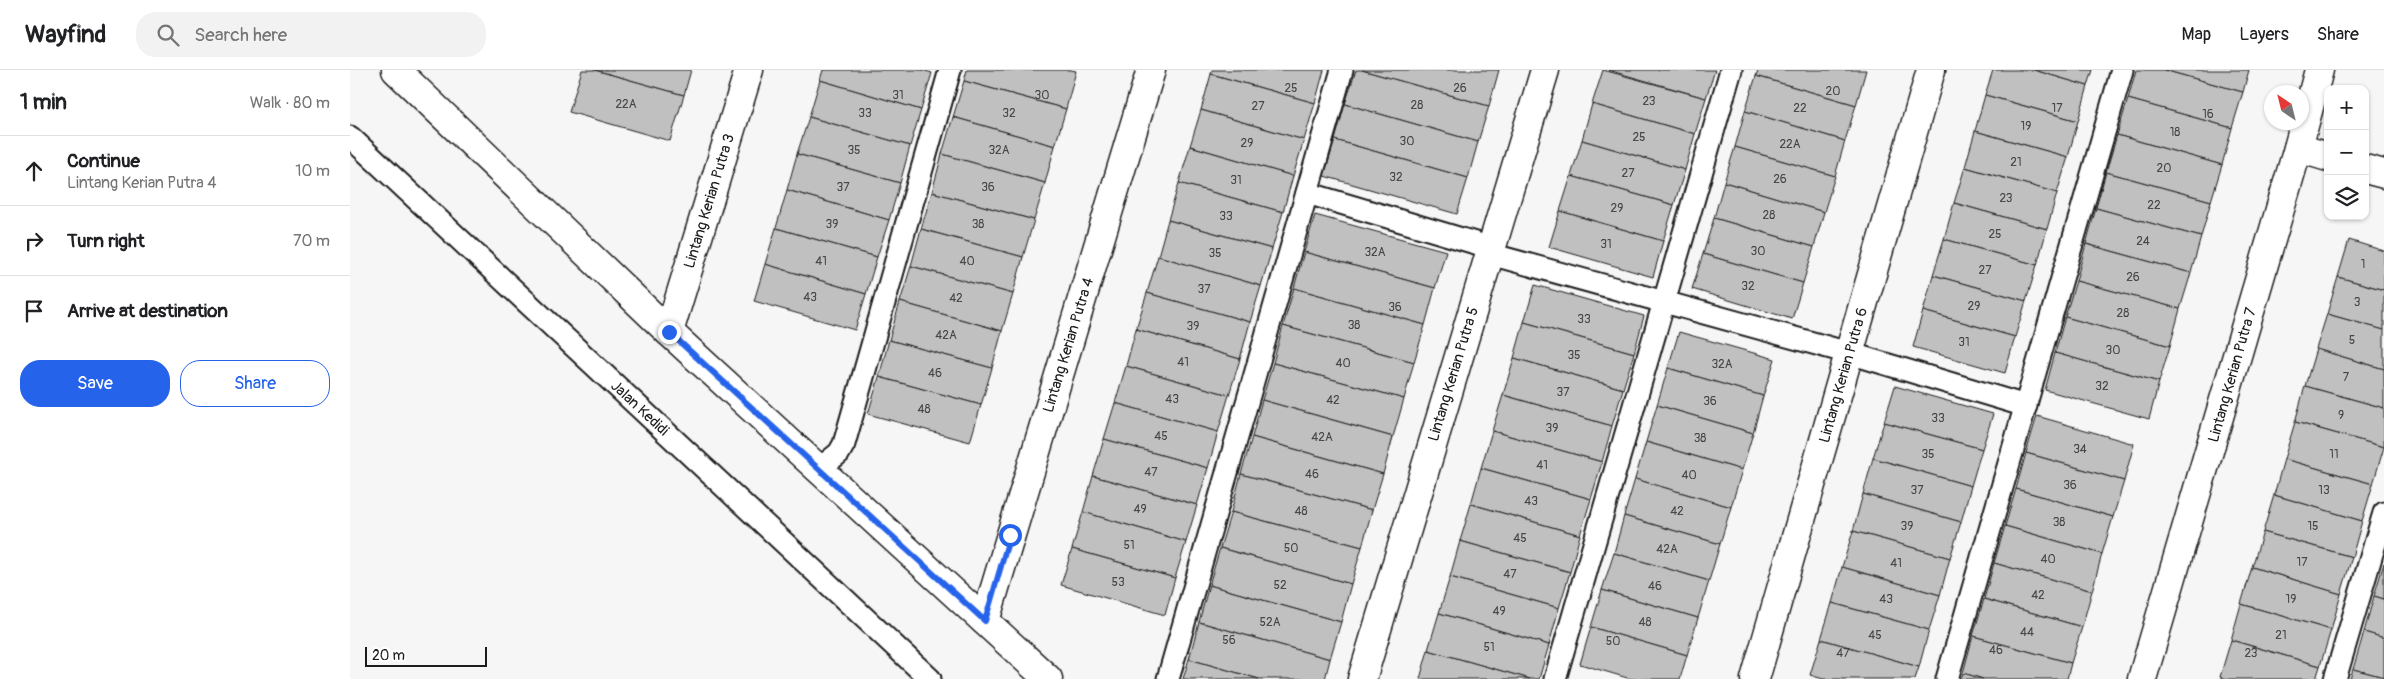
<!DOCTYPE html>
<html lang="en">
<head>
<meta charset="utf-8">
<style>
	body { margin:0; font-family:Pangolin,sans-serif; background:#f2f2f2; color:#202124 }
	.controls { position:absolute; right:15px; top:15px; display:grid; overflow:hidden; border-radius:10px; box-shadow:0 1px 4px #0004 }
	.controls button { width:45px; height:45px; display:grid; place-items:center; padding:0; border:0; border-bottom:1px solid #e0e0e0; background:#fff; color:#202124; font:25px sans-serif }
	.compass { position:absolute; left:1914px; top:15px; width:45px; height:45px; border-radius:50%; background:#fff; box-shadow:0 1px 4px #0004; rotate:325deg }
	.scale { position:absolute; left:15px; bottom:12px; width:122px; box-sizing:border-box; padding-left:5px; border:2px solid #1c1c1c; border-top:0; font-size:14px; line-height:18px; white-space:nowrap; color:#1c1c1c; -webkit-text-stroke:4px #fff; paint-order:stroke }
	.stop { position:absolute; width:15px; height:15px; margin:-11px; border:4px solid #2563eb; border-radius:50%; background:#fff }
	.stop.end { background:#2563eb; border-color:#fff; box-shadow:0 1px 5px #0008 }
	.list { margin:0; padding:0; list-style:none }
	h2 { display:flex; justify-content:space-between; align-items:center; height:65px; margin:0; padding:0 20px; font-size:21px }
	h2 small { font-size:16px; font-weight:400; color:#757577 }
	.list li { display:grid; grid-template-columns:32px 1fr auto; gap:15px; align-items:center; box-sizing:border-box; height:70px; padding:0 20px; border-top:1px solid #e0e0e0 }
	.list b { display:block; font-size:19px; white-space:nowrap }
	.list p { margin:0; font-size:16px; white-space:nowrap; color:#757577 }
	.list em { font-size:16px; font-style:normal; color:#757577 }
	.actions { display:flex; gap:10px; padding:15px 20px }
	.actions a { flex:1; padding:11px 0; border:1px solid #2563eb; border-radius:20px; text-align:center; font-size:18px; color:#2563eb }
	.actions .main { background:#2563eb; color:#fff }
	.icon { flex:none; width:28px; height:28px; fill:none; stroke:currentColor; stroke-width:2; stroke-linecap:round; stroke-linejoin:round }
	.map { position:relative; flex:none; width:2034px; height:609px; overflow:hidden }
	header { display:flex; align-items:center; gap:30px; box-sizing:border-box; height:70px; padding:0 25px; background:#fff; border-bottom:1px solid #e0e0e0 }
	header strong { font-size:24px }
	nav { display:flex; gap:28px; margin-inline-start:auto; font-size:18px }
	.search { width:350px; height:45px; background:#f2f2f2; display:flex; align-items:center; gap:12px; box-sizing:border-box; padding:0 18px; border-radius:20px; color:#757577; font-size:19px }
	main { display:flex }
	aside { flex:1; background:#fff }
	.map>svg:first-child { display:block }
	.building { fill:#c0c0c0; stroke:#1c1c1c }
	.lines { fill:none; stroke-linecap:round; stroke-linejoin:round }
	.lane-casing { stroke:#1c1c1c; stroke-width:25 }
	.street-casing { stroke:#1c1c1c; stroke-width:31 }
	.lane { stroke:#fff; stroke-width:21 }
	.street { stroke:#fff; stroke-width:28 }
	.route { stroke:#2563eb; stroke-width:6 }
	.labels { text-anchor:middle; stroke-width:4; stroke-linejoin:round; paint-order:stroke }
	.number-label { font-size:12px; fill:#454545 }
	.street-label { font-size:15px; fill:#1c1c1c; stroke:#fff }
</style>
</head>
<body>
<header>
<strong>Wayfind</strong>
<div class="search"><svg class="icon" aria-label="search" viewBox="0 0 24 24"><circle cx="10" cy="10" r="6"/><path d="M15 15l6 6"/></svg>Search here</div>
<nav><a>Map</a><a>Layers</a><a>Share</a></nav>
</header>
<main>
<aside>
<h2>1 min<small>Walk · 80 m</small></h2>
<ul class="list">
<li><svg class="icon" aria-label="ahead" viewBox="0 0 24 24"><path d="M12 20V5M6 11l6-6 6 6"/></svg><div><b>Continue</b><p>Lintang Kerian Putra 4</p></div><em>10 m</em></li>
<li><svg class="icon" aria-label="right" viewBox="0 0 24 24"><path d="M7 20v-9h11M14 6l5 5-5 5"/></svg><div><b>Turn right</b></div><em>70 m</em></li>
<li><svg class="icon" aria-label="arrive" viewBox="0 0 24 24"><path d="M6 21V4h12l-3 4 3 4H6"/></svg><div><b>Arrive at destination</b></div></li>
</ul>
<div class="actions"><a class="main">Save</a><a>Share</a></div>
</aside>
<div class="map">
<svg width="2034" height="609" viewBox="0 0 2034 609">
	<rect width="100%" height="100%" fill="#f6f6f6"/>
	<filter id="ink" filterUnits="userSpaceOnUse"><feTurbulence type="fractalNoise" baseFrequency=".02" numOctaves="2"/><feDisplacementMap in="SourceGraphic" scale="10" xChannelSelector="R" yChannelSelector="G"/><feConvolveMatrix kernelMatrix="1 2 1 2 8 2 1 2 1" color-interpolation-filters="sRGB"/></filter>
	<g filter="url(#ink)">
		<g class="building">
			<polygon points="232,0 245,0 334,25 320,71 219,42"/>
			<polygon points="245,0 341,0 334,25"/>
			<polygon points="473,0 572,0 582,3 571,40 470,10"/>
			<polygon points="617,0 721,0 726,1 716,39 614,11"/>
			<polygon points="862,0 974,0 965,33 861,4"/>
			<polygon points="1006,0 1012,0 1139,36 1128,72 995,34"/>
			<polygon points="1012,0 1149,0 1139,36"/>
			<polygon points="1253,0 1356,28 1345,64 1242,34"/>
			<polygon points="1258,0 1365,0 1356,28"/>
			<polygon points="1408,0 1516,0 1506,35 1406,6"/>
			<polygon points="1643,0 1684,0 1738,16 1728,51 1635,25"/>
			<polygon points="1684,0 1743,0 1738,16"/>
			<polygon points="1786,0 1814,0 1893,22 1882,58 1778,29"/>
			<polygon points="1814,0 1899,0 1893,22"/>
			<polygon points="861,4 965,33 954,70 851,40"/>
			<polygon points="1406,6 1506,35 1495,71 1395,41"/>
			<polygon points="470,10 571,40 560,76 459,47"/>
			<polygon points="614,11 716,39 705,76 603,47"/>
			<polygon points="1635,25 1728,51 1718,87 1625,61"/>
			<polygon points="1778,29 1882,58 1872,95 1767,65"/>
			<polygon points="995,34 1128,72 1118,108 985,70"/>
			<polygon points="1242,34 1345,64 1335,100 1232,70"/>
			<polygon points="851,40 954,70 943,106 840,76"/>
			<polygon points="1395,41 1495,71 1485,106 1385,77"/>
			<polygon points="459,47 560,76 550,113 447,84"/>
			<polygon points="603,47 705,76 695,113 592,84"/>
			<polygon points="1625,61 1718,87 1707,123 1615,97"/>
			<polygon points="1767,65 1872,95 1861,131 1756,102"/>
			<polygon points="985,70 1118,108 1107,144 974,106"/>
			<polygon points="1232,70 1335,100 1324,135 1221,106"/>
			<polygon points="840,76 943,106 933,142 829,113"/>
			<polygon points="1385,77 1485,106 1474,142 1374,112"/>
			<polygon points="447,84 550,113 539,150 437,120"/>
			<polygon points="592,84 695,113 684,150 582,122"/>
			<polygon points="1615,97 1707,123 1697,159 1604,133"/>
			<polygon points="1756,102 1861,131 1851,167 1746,138"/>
			<polygon points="1221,106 1324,135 1313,171 1210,141"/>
			<polygon points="1374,112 1474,142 1464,177 1364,148"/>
			<polygon points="829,113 933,142 922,179 818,150"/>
			<polygon points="437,120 539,150 527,187 426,158"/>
			<polygon points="582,122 684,150 673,187 571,159"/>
			<polygon points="1604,133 1697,159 1687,195 1594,169"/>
			<polygon points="1746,138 1851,167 1841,203 1736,174"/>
			<polygon points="1210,141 1313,171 1303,207 1199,177"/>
			<polygon points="965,145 1096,181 1085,218 954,182"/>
			<polygon points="1364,148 1464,177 1453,213 1353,184"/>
			<polygon points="818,150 922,179 911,216 808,186"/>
			<polygon points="426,158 527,187 516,224 415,194"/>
			<polygon points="571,159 673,187 663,224 561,196"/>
			<polygon points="1594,169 1687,195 1676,231 1583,205"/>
			<polygon points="1999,170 2034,181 2034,220 1988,207"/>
			<polygon points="1736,174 1841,203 1830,239 1726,211"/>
			<polygon points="954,182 1085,218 1075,255 944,218"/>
			<polygon points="1353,184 1453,213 1442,249 1342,219"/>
			<polygon points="808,186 911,216 900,252 797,223"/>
			<polygon points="415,194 516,224 505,260 404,231"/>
			<polygon points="561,196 663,224 652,261 550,232"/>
			<polygon points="1583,205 1676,231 1665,267 1573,241"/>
			<polygon points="1988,207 2034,220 2034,260 1977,244"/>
			<polygon points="1726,211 1830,239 1820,276 1715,247"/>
			<polygon points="1185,215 1294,246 1284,283 1174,252"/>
			<polygon points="944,218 1075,255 1064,292 933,256"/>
			<polygon points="797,223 900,252 890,289 786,259"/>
			<polygon points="550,232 652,261 642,298 539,270"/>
			<polygon points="1573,241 1665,267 1655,303 1563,277"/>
			<polygon points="1977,244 2034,260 2034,299 1966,279"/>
			<polygon points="1715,247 1820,276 1809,312 1705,283"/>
			<polygon points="1174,252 1284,283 1273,319 1164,288"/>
			<polygon points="933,256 1064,292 1054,329 923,293"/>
			<polygon points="786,259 890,289 879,325 776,296"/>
			<polygon points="1329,262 1425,289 1413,326 1318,298"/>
			<polygon points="539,270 642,298 631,335 529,307"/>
			<polygon points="1966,279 2034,299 2034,338 1955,316"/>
			<polygon points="1705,283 1809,312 1799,349 1695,320"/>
			<polygon points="1164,288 1273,319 1262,356 1153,325"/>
			<polygon points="923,293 1054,329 1043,367 912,330"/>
			<polygon points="776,296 879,325 868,362 765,333"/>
			<polygon points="1318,298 1413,326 1403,363 1307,335"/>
			<polygon points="529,307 631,335 620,372 518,344"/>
			<polygon points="1545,316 1643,344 1632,379 1534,352"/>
			<polygon points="1955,316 2034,338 2034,377 1945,352"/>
			<polygon points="1153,325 1262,356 1252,392 1142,361"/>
			<polygon points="912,330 1043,367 1033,404 902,367"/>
			<polygon points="765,333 868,362 858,398 754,369"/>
			<polygon points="1307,335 1403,363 1392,400 1296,372"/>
			<polygon points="1687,346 1784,374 1774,411 1676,383"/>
			<polygon points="1534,352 1632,379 1621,416 1523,388"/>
			<polygon points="1945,352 2034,377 2023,414 1934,389"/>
			<polygon points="1142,361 1252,392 1241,429 1131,398"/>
			<polygon points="902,367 1033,404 1022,440 891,404"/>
			<polygon points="754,369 858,398 847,435 743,406"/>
			<polygon points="1296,372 1392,400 1381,437 1285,409"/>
			<polygon points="1676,383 1774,411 1763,447 1666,419"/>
			<polygon points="1523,388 1621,416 1611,452 1513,424"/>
			<polygon points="1934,389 2023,414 2012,451 1924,425"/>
			<polygon points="1131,398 1241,429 1230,465 1121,434"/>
			<polygon points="891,404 1022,440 1012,477 881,442"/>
			<polygon points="743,406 847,435 836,472 733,442"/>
			<polygon points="1285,409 1381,437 1370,474 1274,446"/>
			<polygon points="1666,419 1763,447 1752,484 1655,456"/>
			<polygon points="1513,424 1611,452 1600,488 1503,461"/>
			<polygon points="1924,425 2012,451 2002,487 1913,462"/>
			<polygon points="1121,434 1230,465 1220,502 1110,471"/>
			<polygon points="733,442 836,472 825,508 722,479"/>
			<polygon points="881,442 1012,477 1001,514 870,478"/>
			<polygon points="1274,446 1370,474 1359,511 1264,483"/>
			<polygon points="1655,456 1752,484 1742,521 1644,493"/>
			<polygon points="1503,461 1600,488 1590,525 1492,497"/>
			<polygon points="1913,462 2002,487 1991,524 1902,497"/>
			<polygon points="1110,471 1220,502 1209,538 1100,507"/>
			<polygon points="870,478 1001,514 991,552 859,515"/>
			<polygon points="722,479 825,508 815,545 711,515"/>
			<polygon points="1264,483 1359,511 1348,548 1252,520"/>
			<polygon points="1644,493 1742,521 1732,557 1634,529"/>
			<polygon points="2034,493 2034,529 2024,526"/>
			<polygon points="1492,497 1590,525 1579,560 1482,533"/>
			<polygon points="1902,497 1991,524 1981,560 1891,534"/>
			<polygon points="1100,507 1209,538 1199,575 1089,543"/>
			<polygon points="859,515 991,552 980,589 849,552"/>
			<polygon points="1252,520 1348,548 1337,585 1241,557"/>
			<polygon points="2024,526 2034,529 2034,568 2014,562"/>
			<polygon points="1634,529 1732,557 1721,593 1623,566"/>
			<polygon points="1482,533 1579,560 1569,597 1471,569"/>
			<polygon points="1891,534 1981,560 1970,596 1881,570"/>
			<polygon points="1089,543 1199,575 1189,609 1180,609 1078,580"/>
			<polygon points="849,552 980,589 975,609 909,609 839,589"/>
			<polygon points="1241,557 1337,585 1330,609 1281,609 1230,594"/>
			<polygon points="2014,562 2034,568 2034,607 2003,599"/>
			<polygon points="1623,566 1721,593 1717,609 1633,609 1613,603"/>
			<polygon points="1471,569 1569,597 1565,609 1473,609 1460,605"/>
			<polygon points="1881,570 1970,596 1966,609 1878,609 1870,607"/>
			<polygon points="1078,580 1180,609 1070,609"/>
			<polygon points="839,589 909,609 833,609"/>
			<polygon points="2003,599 2034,607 2034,609 2000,609"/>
			<polygon points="1613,603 1633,609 1611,609"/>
		</g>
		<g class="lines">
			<defs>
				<g id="lane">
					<polyline points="0,67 580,609"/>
					<polyline points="957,123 1142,178"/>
					<polyline points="1140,184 1499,283 1676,336"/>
					<polyline points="469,399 489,383 494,374 600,0"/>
					<polyline points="818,609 992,0"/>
					<polyline points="1205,609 1381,0"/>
					<polyline points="1597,609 1772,0"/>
					<polyline points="1985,609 2034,443"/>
				</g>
				<g id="street">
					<polyline points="46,0 319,262 698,609"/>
					<polyline points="1948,78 1978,87"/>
					<polyline points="2015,99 2034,104"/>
					<polyline points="319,262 399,0"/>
					<polyline points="635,551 801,0"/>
					<polyline points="1012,609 1195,0"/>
					<polyline points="1405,609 1581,0"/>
					<polyline points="1792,609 1948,78 1969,0"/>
				</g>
			</defs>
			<use href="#lane" class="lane-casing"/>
			<use href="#street" class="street-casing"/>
			<use href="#lane" class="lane"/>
			<use href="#street" class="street"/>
		</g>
	</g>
	<g class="lines" filter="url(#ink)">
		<polyline class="route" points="319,262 635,551 660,465"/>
	</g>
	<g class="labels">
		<g class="number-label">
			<text x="941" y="22">25</text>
			<text x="1110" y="22">26</text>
			<text x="1483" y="25">20</text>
			<text x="548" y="29">31</text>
			<text x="692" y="29">30</text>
			<text x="1299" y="35">23</text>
			<text x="276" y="38">22A</text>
			<text x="1067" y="39">28</text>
			<text x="908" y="40">27</text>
			<text x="1450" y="42">22</text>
			<text x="1707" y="42">17</text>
			<text x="515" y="47">33</text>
			<text x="659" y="47">32</text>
			<text x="1858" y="48">16</text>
			<text x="1676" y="60">19</text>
			<text x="1825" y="66">18</text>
			<text x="1289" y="71">25</text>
			<text x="1057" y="75">30</text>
			<text x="897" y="77">29</text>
			<text x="1440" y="78">22A</text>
			<text x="504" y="84">35</text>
			<text x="649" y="84">32A</text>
			<text x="1666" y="96">21</text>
			<text x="1814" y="102">20</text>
			<text x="1278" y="107">27</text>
			<text x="1046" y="111">32</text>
			<text x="1430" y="113">26</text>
			<text x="886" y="114">31</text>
			<text x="493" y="121">37</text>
			<text x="638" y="121">36</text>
			<text x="1656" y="132">23</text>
			<text x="1804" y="139">22</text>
			<text x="1267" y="142">29</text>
			<text x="1419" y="149">28</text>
			<text x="876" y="150">33</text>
			<text x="482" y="158">39</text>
			<text x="628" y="158">38</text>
			<text x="1645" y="168">25</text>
			<text x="1793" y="175">24</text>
			<text x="1256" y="178">31</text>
			<text x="1408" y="185">30</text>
			<text x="1025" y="186">32A</text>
			<text x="865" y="187">35</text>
			<text x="471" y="195">41</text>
			<text x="617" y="195">40</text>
			<text x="2013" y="198">1</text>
			<text x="1635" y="204">27</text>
			<text x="1783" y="211">26</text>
			<text x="1398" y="220">32</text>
			<text x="854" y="223">37</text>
			<text x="460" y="231">43</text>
			<text x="606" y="232">42</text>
			<text x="2007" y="236">3</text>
			<text x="1624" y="240">29</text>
			<text x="1045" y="241">36</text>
			<text x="1773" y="247">28</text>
			<text x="1234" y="253">33</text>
			<text x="1004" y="259">38</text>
			<text x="843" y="260">39</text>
			<text x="596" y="269">42A</text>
			<text x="2002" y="274">5</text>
			<text x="1614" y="276">31</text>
			<text x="1763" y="284">30</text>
			<text x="1224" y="289">35</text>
			<text x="833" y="296">41</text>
			<text x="993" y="297">40</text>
			<text x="1372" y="298">32A</text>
			<text x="585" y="307">46</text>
			<text x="1996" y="311">7</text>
			<text x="1752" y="320">32</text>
			<text x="1213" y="326">37</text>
			<text x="822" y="333">43</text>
			<text x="983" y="334">42</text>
			<text x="1360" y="335">36</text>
			<text x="574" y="343">48</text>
			<text x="1991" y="349">9</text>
			<text x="1588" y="352">33</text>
			<text x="1202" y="362">39</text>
			<text x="811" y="370">45</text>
			<text x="972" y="371">42A</text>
			<text x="1350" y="372">38</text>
			<text x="1730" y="383">34</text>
			<text x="1578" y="388">35</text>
			<text x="1984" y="388">11</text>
			<text x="1192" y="399">41</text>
			<text x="801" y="406">47</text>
			<text x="962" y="408">46</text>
			<text x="1339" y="409">40</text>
			<text x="1720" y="419">36</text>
			<text x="1567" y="424">37</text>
			<text x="1974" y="424">13</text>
			<text x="1181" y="435">43</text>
			<text x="790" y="443">49</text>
			<text x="951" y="445">48</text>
			<text x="1327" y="445">42</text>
			<text x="1709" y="456">38</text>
			<text x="1557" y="460">39</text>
			<text x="1963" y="460">15</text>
			<text x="1170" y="472">45</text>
			<text x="779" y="479">51</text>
			<text x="941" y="482">50</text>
			<text x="1317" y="483">42A</text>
			<text x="1698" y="493">40</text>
			<text x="1952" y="496">17</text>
			<text x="1546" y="497">41</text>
			<text x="1160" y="508">47</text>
			<text x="768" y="516">53</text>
			<text x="930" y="519">52</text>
			<text x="1305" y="520">46</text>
			<text x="1688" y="529">42</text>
			<text x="1536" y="533">43</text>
			<text x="1941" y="533">19</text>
			<text x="1149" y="545">49</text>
			<text x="920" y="556">52A</text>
			<text x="1295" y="556">48</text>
			<text x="1677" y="566">44</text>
			<text x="1525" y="569">45</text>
			<text x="1931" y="569">21</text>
			<text x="879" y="574">56</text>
			<text x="1263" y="575">50</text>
			<text x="1139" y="581">51</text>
			<text x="1646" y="584">46</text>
			<text x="1493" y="587">47</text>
			<text x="1901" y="587">23</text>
		</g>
		<g class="street-label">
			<text transform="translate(359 131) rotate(-73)" y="5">Lintang Kerian Putra 3</text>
			<text transform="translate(718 275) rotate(-73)" y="5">Lintang Kerian Putra 4</text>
			<text transform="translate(1103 304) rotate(-73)" y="5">Lintang Kerian Putra 5</text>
			<text transform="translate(1493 305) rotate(-74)" y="5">Lintang Kerian Putra 6</text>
			<text transform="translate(1882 305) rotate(-74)" y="5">Lintang Kerian Putra 7</text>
			<text transform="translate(290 338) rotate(43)" y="5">Jalan Kedidi</text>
		</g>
	</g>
</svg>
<div class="controls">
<button>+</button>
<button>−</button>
<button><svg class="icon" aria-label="layers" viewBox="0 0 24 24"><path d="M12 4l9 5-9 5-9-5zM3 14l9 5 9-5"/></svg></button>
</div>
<svg class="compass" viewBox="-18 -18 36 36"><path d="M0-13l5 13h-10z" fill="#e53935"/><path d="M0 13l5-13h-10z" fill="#757577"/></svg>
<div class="scale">20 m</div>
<div class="stop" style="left:660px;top:465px"></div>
<div class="stop end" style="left:319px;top:262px"></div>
</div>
</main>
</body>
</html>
